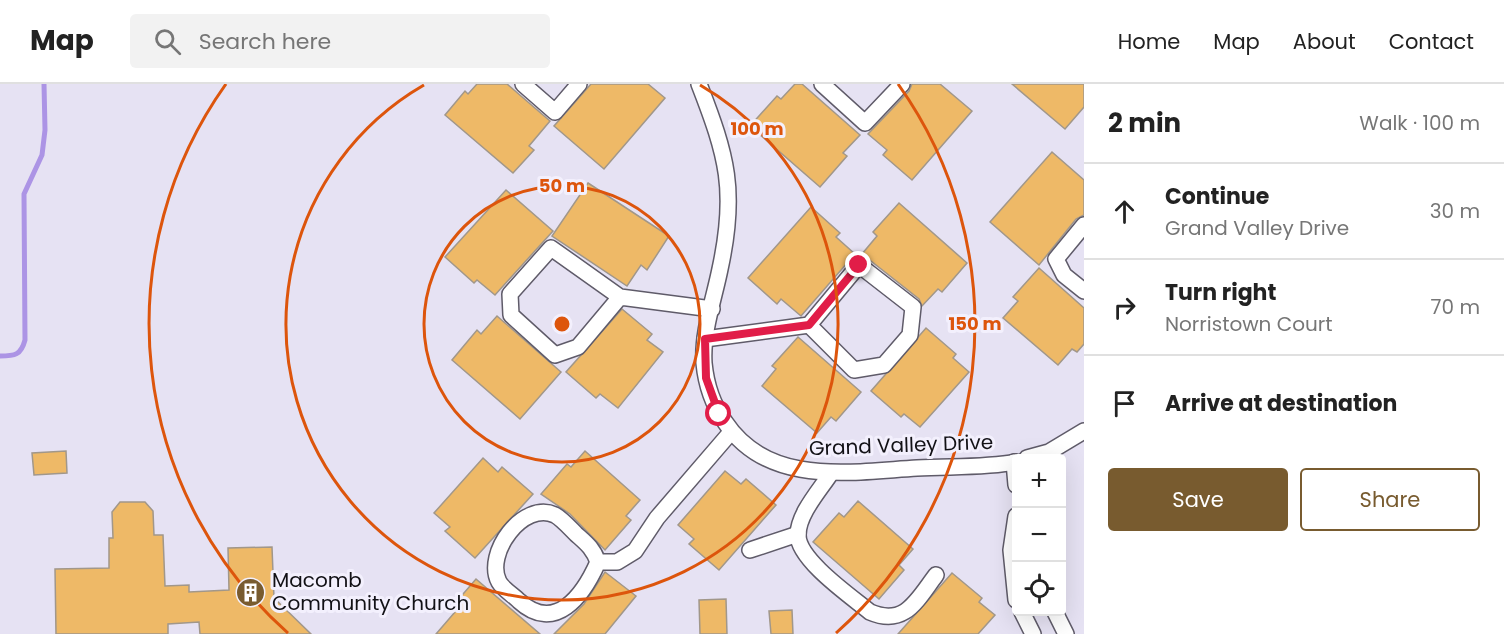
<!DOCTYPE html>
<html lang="en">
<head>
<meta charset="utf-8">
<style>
	body { margin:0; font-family:Poppins,sans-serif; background:#f2f2f2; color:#222 }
	.controls { position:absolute; right:18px; bottom:18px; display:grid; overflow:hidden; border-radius:6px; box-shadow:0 6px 24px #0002 }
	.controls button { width:54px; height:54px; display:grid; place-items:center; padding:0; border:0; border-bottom:2px solid #e0e0e0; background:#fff; color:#222; font:30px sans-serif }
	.stop { position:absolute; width:18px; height:18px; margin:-14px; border:4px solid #e11d48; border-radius:50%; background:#fff }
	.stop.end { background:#e11d48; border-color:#fff; box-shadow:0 2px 6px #0008 }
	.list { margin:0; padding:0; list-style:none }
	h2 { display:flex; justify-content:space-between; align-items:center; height:78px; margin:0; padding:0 24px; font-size:26px }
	h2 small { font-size:20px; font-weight:400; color:#767676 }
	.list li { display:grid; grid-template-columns:39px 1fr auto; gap:18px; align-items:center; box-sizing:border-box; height:96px; padding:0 24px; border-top:2px solid #e0e0e0 }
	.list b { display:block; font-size:22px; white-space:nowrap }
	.list p { margin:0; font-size:20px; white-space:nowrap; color:#767676 }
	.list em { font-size:20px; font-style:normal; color:#767676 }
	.actions { display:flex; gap:12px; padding:18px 24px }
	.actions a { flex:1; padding:14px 0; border:2px solid #785b2f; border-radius:6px; text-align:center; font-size:21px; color:#785b2f }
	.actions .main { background:#785b2f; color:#fff }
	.icon { flex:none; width:33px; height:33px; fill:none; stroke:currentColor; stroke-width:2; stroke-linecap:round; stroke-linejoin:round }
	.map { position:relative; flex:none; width:1084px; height:550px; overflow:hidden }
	header { display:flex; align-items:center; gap:36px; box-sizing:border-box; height:84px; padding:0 30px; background:#fff; border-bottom:2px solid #e0e0e0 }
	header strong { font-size:28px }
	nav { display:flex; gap:33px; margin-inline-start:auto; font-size:21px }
	.search { width:420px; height:54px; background:#f2f2f2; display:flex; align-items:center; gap:15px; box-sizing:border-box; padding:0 21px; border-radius:6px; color:#767676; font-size:22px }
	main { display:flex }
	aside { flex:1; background:#fff }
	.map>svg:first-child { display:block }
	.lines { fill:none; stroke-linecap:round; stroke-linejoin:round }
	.stream { stroke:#ac94e5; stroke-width:5 }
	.building { fill:#eeb967; stroke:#a1978a; stroke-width:1.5 }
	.minor-casing { stroke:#5f5b69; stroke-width:18 }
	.minor { stroke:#fff; stroke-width:15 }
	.route { stroke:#e11d48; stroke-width:8 }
	.ring { fill:none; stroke:#dd550c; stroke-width:3 }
	.labels { text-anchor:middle; stroke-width:6; stroke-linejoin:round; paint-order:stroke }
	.street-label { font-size:20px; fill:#121116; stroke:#f3f0fd }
	.poi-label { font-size:20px; fill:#121116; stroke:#f3f0fd; text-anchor:start }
	.centre { fill:#dd550c; stroke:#f3f0fd; stroke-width:3 }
	.ring-label { font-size:18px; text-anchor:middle; font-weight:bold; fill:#dd550c; stroke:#f3f0fd; stroke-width:6; stroke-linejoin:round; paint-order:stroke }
</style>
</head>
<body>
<header>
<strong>Map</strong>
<div class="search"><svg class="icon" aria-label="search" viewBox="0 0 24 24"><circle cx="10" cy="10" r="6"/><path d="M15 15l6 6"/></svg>Search here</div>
<nav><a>Home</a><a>Map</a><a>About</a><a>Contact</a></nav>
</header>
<main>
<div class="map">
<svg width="1084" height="550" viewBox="0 0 1084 550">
	<rect width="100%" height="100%" fill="#e6e2f3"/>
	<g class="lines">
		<path class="stream" d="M 0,272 C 15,272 21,271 25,256 L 24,110 L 42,71 L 45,46 L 44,0"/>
	</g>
	<g class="building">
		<polygon points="477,0 507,0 550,37 529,62 534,66 513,89 445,31 465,7 468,10"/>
		<polygon points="591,0 648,0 665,14 604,85 554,42"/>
		<polygon points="795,0 802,0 860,51 843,69 847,72 820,103 750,42 777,12 781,15"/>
		<polygon points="912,0 940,0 972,27 912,96 883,71 887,66 868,50 909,7"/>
		<polygon points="1012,0 1084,0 1084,23 1065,45"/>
		<polygon points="1052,68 1084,96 1084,131 1076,135 1039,181 990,138"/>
		<polygon points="588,99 669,152 647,186 641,181 627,202 552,152"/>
		<polygon points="506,106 553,147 495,211 477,196 474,199 445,173"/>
		<polygon points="899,119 967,179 942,208 938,205 922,222 919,215 862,170 877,152 873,148"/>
		<polygon points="811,123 840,149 836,153 855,170 801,232 781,215 777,220 748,194"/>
		<polygon points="1039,184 1084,224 1084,260 1077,268 1072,265 1058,281 1003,234 1018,217 1013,213"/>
		<polygon points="622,225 652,250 647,256 663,268 618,324 600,310 596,314 566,288"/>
		<polygon points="497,232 561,288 520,335 452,276 477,246 481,250"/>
		<polygon points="926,244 956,270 953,274 969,288 920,343 904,330 901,333 871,307"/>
		<polygon points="798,253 861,308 836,337 831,333 817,349 762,302 776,285 772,282"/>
		<polygon points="66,367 67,389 34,391 32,369"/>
		<polygon points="585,367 640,416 626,432 631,436 605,466 570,430 541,410 567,380 571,383"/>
		<polygon points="483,374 498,388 502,383 533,410 475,474 445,447 450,443 434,429"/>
		<polygon points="725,387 741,400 746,395 776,421 719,486 689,460 694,455 678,441"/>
		<polygon points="858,417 913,465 899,481 904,486 879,515 813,458 839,429 844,433"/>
		<polygon points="120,418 145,418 153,427 154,451 163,451 165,502 189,501 189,508 229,506 228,464 272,463 274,514 311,550 200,550 199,538 168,540 168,550 56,550 55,485 109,484 109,454 113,454 112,428"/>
		<polygon points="605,488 636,512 605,550 554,550 584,520"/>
		<polygon points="952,489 982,514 979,518 995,531 978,550 898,550"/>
		<polygon points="476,495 540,550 436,550 455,528 451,524"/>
		<polygon points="726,515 727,550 700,550 699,516"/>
		<polygon points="792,526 793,550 771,550 769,527"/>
	</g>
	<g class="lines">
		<defs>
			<g id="minor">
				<polyline points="523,0 555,28 579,0"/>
				<path d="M 699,0 C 727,72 737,107 720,185 C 714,215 702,248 704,279 C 706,300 713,321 725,338 C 768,403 850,388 917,384 C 949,382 985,384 1016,378"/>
				<polyline points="822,0 865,39 902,0"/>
				<polyline points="1084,141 1056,175 1064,191 1084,207"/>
				<polyline points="620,213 578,263 555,271 511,231 510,210 551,164 620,213 712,225"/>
				<polyline points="705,255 809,241 859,181 913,223 910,251 884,281 854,286 809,241"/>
				<polyline points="1027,374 1049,368 1084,347"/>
				<polyline points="1014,378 1016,401"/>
				<path d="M 831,389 C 820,406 798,430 798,451 C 798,476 852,513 870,528 C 905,543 917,516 936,491"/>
				<polyline points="1016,432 1011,466 1016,516"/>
				<polyline points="750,466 798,450"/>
				<path d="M 598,478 C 583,512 555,550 519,517 C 513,511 503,505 499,498 C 484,470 523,416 555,431 C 562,435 570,444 576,450 C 586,459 593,464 598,478 L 617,478 L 635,467 L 657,434 L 731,348"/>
				<polyline points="1022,528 1033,550"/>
				<polyline points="1055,528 1066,550"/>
			</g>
		</defs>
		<use href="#minor" class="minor-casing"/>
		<use href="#minor" class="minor"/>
	</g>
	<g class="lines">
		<polyline class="route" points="719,330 706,294 705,255 809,241 859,181"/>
	</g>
	<g class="ring">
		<circle cx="562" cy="240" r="138"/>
		<path d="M700 1A276 276 0 1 1 424 1"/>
		<path d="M288 549A413 413 0 0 1 226 0M898 0A413 413 0 0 1 836 549"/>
	</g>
	<defs>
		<symbol id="building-disc" viewBox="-11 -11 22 22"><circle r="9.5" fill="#785b2f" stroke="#f3f0fd"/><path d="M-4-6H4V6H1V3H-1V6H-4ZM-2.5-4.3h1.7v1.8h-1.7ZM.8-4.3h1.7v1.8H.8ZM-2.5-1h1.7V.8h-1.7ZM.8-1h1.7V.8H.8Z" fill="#fff"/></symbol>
	</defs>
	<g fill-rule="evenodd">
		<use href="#building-disc" x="234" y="492" width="33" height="33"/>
	</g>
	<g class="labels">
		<g class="street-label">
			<text transform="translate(901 361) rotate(-2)" y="7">Grand Valley Drive</text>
		</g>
		<g class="poi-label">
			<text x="272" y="503">Macomb<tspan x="272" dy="23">Community Church</tspan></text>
		</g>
	</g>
	<circle cx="562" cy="240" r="9" class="centre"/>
	<g class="ring-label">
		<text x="757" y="51">100 m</text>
		<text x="562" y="108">50 m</text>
		<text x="975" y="246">150 m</text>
	</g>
</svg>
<div class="controls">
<button>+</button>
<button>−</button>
<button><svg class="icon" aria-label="locate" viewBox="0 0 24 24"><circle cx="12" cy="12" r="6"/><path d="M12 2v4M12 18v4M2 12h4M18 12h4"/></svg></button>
</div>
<div class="stop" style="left:719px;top:330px"></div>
<div class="stop end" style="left:859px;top:181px"></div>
</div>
<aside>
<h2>2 min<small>Walk · 100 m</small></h2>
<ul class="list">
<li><svg class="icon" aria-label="ahead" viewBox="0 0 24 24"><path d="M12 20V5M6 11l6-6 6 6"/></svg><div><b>Continue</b><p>Grand Valley Drive</p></div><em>30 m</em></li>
<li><svg class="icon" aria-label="right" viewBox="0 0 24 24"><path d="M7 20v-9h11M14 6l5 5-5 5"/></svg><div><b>Turn right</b><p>Norristown Court</p></div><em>70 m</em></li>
<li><svg class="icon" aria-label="arrive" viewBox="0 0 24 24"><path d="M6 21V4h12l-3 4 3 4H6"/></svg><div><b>Arrive at destination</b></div></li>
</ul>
<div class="actions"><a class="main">Save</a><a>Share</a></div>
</aside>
</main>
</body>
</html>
